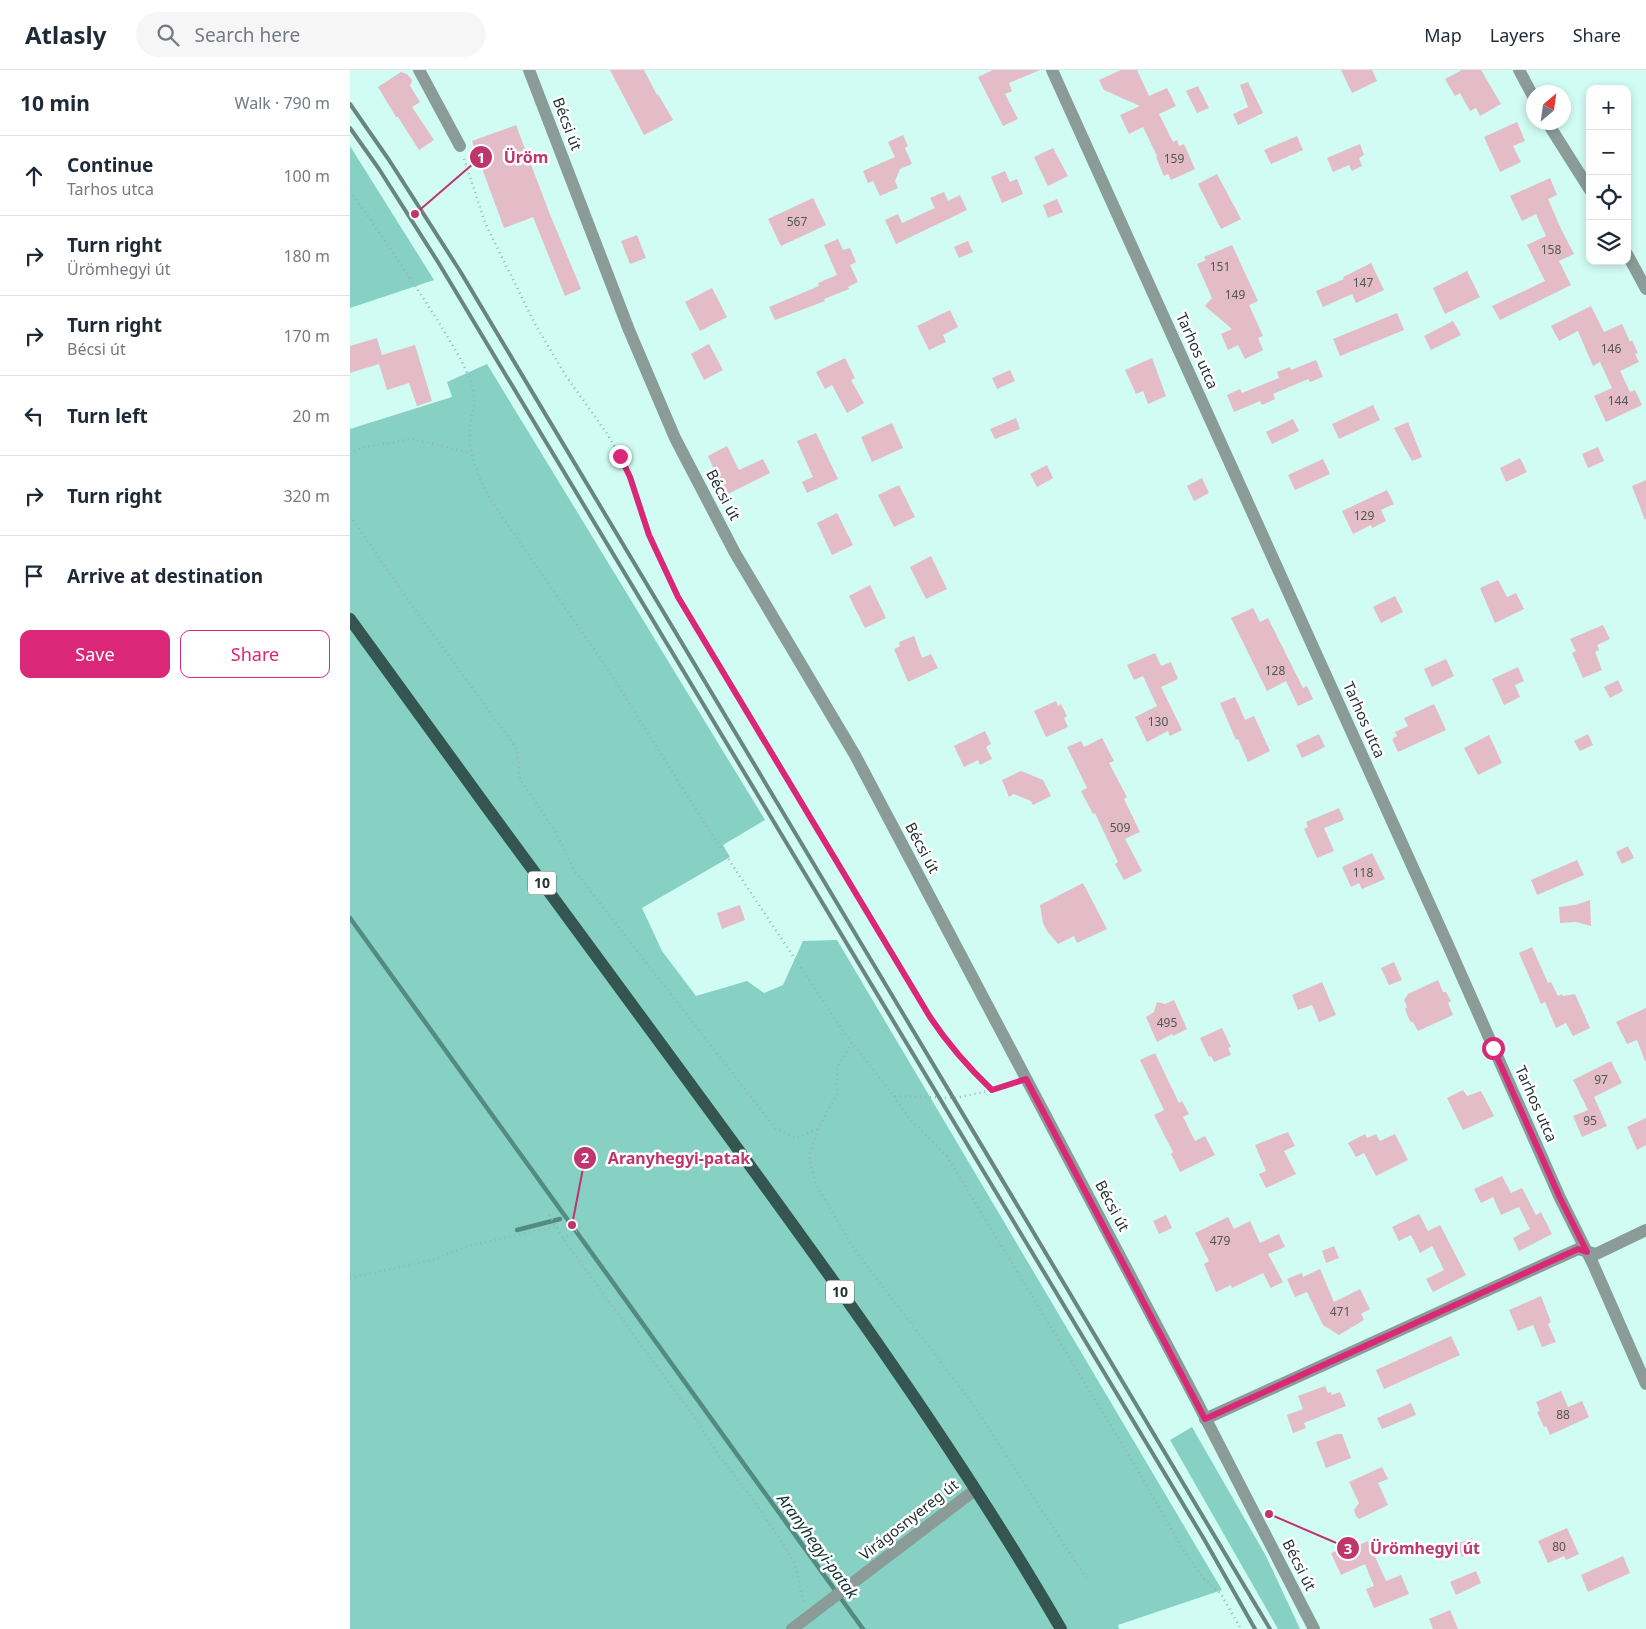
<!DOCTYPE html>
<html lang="en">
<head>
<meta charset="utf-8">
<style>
	body { margin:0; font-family:"Noto Sans",sans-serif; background:#f6f6f7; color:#1f2937 }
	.controls { position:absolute; right:15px; top:15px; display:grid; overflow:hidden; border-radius:10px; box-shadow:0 2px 8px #0003 }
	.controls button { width:45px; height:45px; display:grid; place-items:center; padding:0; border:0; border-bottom:1px solid #e0e1e3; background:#fff; color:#1f2937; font:25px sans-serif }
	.compass { position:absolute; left:1176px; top:15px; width:45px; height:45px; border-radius:50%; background:#fff; box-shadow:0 2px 8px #0003; rotate:29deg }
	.stop { position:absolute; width:15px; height:15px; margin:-11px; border:4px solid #db2777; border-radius:50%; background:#fff }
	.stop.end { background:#db2777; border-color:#fff; box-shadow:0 1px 5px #0008 }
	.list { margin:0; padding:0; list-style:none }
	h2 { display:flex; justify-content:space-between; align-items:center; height:65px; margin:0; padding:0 20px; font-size:21px }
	h2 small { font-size:16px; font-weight:400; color:#747a83 }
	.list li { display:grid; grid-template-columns:32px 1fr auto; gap:15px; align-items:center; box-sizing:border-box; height:80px; padding:0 20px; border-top:1px solid #e0e1e3 }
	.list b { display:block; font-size:19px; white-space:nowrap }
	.list p { margin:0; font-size:16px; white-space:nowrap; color:#747a83 }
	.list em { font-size:16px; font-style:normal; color:#747a83 }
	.actions { display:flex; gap:10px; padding:15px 20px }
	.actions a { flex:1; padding:11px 0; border:1px solid #db2777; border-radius:10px; text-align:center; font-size:18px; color:#db2777 }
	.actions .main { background:#db2777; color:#fff }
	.icon { flex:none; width:28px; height:28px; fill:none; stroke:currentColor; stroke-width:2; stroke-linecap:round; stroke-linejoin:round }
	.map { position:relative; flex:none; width:1296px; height:1559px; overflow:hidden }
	header { display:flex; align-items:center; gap:30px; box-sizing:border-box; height:70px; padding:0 25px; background:#fff; border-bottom:1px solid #e0e1e3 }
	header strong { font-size:24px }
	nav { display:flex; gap:28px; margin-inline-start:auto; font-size:18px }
	.search { width:350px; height:45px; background:#f6f6f7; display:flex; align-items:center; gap:12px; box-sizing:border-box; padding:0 18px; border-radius:28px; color:#747a83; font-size:19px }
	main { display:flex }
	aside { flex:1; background:#fff }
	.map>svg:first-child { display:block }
	.green { fill:#87d1c4 }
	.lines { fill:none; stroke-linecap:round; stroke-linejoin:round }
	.stream { stroke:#538b82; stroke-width:4.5 }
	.building { fill:#e3bcc7 }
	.path { stroke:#94b6b0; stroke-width:2.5; stroke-dasharray:1 4; stroke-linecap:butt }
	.minor { stroke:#8a9b98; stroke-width:12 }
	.major { stroke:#355550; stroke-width:12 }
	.rail { stroke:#698580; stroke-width:4 }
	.route { stroke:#db2777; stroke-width:6 }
	.labels { text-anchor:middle; stroke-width:5; stroke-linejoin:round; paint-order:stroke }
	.number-label { font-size:12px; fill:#535656 }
	.shield { fill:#fff; stroke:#65716f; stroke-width:1 }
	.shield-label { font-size:14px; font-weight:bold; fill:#233431 }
	.street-label { font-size:15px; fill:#233431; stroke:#fff }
	.water-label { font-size:16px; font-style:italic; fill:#0e332e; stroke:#fff }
	.leader { fill:none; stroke:#bf356e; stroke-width:2 }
	.callout-dot { fill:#bf356e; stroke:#fff; stroke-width:2 }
	.mark-label { font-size:15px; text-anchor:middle; font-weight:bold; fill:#fff }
	.callout-label { font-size:16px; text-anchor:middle; font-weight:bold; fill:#bf356e; stroke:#fff; stroke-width:5; stroke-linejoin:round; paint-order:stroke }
</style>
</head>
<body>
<header>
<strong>Atlasly</strong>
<div class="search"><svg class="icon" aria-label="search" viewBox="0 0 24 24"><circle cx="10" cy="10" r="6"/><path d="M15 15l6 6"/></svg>Search here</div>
<nav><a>Map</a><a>Layers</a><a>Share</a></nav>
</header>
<main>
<aside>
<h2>10 min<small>Walk · 790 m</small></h2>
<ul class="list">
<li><svg class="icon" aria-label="ahead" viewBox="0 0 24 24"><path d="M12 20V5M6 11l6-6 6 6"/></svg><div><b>Continue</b><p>Tarhos utca</p></div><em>100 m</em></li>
<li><svg class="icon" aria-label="right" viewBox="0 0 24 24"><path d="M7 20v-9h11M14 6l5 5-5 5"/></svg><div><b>Turn right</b><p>Ürömhegyi út</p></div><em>180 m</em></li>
<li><svg class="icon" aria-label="right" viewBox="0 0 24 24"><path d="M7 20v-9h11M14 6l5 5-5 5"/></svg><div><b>Turn right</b><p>Bécsi út</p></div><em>170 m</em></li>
<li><svg class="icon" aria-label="left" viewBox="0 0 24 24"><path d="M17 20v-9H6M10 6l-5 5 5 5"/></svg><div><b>Turn left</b></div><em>20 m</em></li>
<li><svg class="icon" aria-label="right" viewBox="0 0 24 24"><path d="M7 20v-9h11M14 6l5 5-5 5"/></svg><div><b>Turn right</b></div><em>320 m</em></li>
<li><svg class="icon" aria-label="arrive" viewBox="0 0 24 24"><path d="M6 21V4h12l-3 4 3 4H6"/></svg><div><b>Arrive at destination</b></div></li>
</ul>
<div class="actions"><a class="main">Save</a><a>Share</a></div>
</aside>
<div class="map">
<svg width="1296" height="1559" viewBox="0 0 1296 1559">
	<rect width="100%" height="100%" fill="#d0fcf4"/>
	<g class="green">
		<polygon points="0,76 84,210 0,238"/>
		<polygon points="137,294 415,750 373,775 380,787 292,838 312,881 346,926 397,911 414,923 433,915 453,871 487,870 872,1520 768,1555 769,1559 0,1559 0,359 102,327 97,312"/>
		<polygon points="842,1357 916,1486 950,1559 928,1559 820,1370"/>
	</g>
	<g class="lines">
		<g class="stream">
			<polyline points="0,848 513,1559"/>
			<polyline points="167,1160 210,1149"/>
		</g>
	</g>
	<g class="building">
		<polygon points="260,0 294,0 307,25 308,24 323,50 294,65"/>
		<polygon points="643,0 690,0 659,13 662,21 655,24 668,49 653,56 628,7"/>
		<polygon points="771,0 787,0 799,26 817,18 826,36 809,44 823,72 827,70 829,76 834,74 845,99 821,110 818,104 814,106 806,87 807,86 793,57 779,64 770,45 790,36 754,20 749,10"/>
		<polygon points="991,0 1022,0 1027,11 1002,23"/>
		<polygon points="1112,0 1131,0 1151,34 1130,46 1126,38 1120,41 1110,23 1105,26 1095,9"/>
		<polygon points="51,2 57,4 62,10 60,16 70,32 62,37 84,70 69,80 48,47 46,47 28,17"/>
		<polygon points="898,12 913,43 888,55 883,44 898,37 890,15"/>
		<polygon points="848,16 859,38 847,43 836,21"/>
		<polygon points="1167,52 1175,71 1163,76 1171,92 1150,102 1134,67"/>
		<polygon points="166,55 199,142 231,219 215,226 183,147 154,158 122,71"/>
		<polygon points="553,65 558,76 555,78 562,94 550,99 545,111 548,118 530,126 523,111 518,113 513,101 545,87 538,72"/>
		<polygon points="947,66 953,80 921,94 914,80"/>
		<polygon points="1010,74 1014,85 1009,88 1012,96 1002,101 999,95 983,102 977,88"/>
		<polygon points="703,78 718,106 698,116 684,87"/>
		<polygon points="655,101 660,112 667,109 673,124 652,133 641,107"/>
		<polygon points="867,104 891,149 871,159 848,114"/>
		<polygon points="1200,108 1207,125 1198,129 1211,159 1224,184 1209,191 1221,215 1150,250 1142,236 1195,211 1177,175 1196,166 1186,144 1172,151 1160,126"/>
		<polygon points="594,122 598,131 610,125 617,140 546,174 535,150 548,144 552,153 585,138 580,128"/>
		<polygon points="463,128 476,155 431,176 418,149"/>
		<polygon points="707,129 713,142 698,148 693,135"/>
		<polygon points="287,165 296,188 280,194 271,171"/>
		<polygon points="488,169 493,180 500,178 506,192 500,195 508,212 498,217 499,219 474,229 475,231 425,250 419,237 469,216 468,213 487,205 474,175"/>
		<polygon points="618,171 623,182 609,188 604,177"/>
		<polygon points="882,175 908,231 899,235 913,266 908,268 913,280 895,289 888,275 878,280 871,264 882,259 855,236 862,228 847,194 856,190 854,187"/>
		<polygon points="1021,193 1034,220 1006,233 1002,224 973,237 966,221 994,209 993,207"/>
		<polygon points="1117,201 1130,227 1095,244 1083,218"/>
		<polygon points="362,218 377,247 350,261 335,232"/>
		<polygon points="1241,236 1254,262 1272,254 1280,272 1282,270 1288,283 1285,284 1289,292 1270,301 1280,322 1285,320 1292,335 1256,352 1244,326 1262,318 1250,292 1243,296 1228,261 1209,271 1201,256"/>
		<polygon points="600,240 608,257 593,265 596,272 579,280 567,256"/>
		<polygon points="1047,243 1054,260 990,286 983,269"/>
		<polygon points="1103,251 1111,265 1081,280 1074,266"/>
		<polygon points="27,268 32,285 65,275 82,331 67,336 59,313 37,320 29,294 0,303 0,276"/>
		<polygon points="359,274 373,300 354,310 341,284"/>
		<polygon points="495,288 505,308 501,310 514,333 497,343 482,315 475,319 466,302"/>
		<polygon points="802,288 816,326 798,334 793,321 786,324 775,300"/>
		<polygon points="966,290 973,307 960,312 958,309 923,324 925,329 912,335 910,331 884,342 877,325 890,319 892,323 929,308 927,302 940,297 941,300"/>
		<polygon points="660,300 665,311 647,319 642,308"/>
		<polygon points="1023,335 1030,350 989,369 982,354"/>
		<polygon points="666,348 670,359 645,369 640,359"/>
		<polygon points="943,349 949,361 922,374 916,362"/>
		<polygon points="1058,352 1072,387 1062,391 1044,358"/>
		<polygon points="542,353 553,378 522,392 511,367"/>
		<polygon points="466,363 488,409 457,423 452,412 463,407 447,371"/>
		<polygon points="377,376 389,400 413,389 420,403 376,425 358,386"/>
		<polygon points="1248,377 1254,391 1238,398 1232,384"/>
		<polygon points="1170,388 1177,402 1156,412 1150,398"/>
		<polygon points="973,389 980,404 945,420 938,405"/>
		<polygon points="697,395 703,408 687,417 680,404"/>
		<polygon points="852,408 859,423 844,431 837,416"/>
		<polygon points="1296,410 1296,449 1295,450 1282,416"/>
		<polygon points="549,415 565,447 544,457 528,425"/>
		<polygon points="1037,420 1044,434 1031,440 1036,451 1022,458 1021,455 1003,464 992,441"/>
		<polygon points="487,443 503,475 482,485 467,453"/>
		<polygon points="581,486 597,519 576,529 560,497"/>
		<polygon points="1148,510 1157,527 1166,523 1174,539 1145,553 1130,518"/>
		<polygon points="520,515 536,548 515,558 499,526"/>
		<polygon points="1045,526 1053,542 1031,553 1023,537"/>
		<polygon points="903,538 910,552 918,548 953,618 957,616 963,629 948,636 936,611 917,621 881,548"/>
		<polygon points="1253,555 1260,569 1247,575 1249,580 1245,582 1252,600 1233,608 1222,583 1226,581 1220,569"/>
		<polygon points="564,566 572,588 581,584 588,598 558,612 544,579 550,576 549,572"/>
		<polygon points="805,583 811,596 821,592 828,609 811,617 832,660 820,666 818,661 797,672 785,647 807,636 793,606 784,610 777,595"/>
		<polygon points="1096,589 1104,606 1082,617 1074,599"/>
		<polygon points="1168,597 1174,611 1165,615 1170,627 1154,635 1142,609"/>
		<polygon points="1268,610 1273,621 1260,628 1254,617"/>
		<polygon points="885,627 895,650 904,646 920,681 898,692 888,669 886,670 870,633"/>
		<polygon points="706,631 708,636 711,634 717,646 714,648 718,657 696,667 684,641"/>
		<polygon points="1084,634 1096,660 1048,682 1042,669 1047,666 1045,662 1058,656 1054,648"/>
		<polygon points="635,661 641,674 636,677 642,689 630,695 628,690 614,697 604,676"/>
		<polygon points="969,664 975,677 952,688 946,675"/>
		<polygon points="1238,664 1243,675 1230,681 1224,671"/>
		<polygon points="1139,665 1152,693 1128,705 1114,678"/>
		<polygon points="752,668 764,691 759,693 777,727 774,729 790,762 775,769 792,801 774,810 765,794 768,792 745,743 743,744 731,721 737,718 717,677 731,671 734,677"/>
		<polygon points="671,701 693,710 701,726 683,735 681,731 664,724 659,727 652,710"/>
		<polygon points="989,738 994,750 974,758 984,781 967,788 954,759 958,757 956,752"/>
		<polygon points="1278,776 1284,788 1272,794 1266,782"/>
		<polygon points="1022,783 1035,809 1012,819 1009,813 1001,817 992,797"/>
		<polygon points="1227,790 1234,805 1187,825 1181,810"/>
		<polygon points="733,813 757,859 727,873 724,866 708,874 697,861 693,853 690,835"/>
		<polygon points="1240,830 1241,856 1226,852 1210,853 1209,837 1225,835"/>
		<polygon points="390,835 395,850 372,859 367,843"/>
		<polygon points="1182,877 1198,913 1201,912 1208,926 1212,924 1213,926 1225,924 1240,958 1223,966 1216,953 1206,958 1195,932 1191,934 1169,883"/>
		<polygon points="1044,892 1052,910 1039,915 1031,898"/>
		<polygon points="1088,910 1093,922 1096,922 1101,931 1098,933 1103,945 1068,961 1063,952 1061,952 1059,949 1055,939 1057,937 1054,930 1058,924"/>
		<polygon points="972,912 986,945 969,952 962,935 948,940 942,925"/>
		<polygon points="824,930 837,959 823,966 822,964 807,972 796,947 804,942 807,932 815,934"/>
		<polygon points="1296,938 1296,991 1295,991 1287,970 1277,974 1266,952"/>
		<polygon points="872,958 881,977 878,978 881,985 864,992 861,986 859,987 850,968"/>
		<polygon points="805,983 829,1033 832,1031 839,1044 833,1047 845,1071 855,1066 865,1085 830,1102 821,1084 823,1082 804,1045 814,1040 790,990"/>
		<polygon points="1261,991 1272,1013 1244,1027 1257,1056 1232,1067 1223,1046 1238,1040 1223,1010"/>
		<polygon points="1113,1020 1117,1026 1131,1021 1144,1046 1113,1060 1097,1028"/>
		<polygon points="1296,1048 1296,1075 1287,1080 1277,1057"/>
		<polygon points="938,1062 945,1076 934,1081 946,1104 916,1118 909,1104 916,1101 905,1075"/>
		<polygon points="1015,1064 1017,1068 1026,1064 1030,1071 1045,1064 1058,1090 1026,1106 1014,1083 1006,1087 998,1073"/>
		<polygon points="1152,1106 1161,1123 1172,1118 1186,1145 1191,1142 1202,1164 1169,1181 1163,1168 1180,1159 1169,1137 1151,1145 1143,1127 1131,1133 1124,1119"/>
		<polygon points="1069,1144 1078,1161 1090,1155 1116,1205 1083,1222 1076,1209 1094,1200 1082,1176 1070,1183 1061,1165 1049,1171 1042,1157"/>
		<polygon points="816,1145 822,1158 809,1164 803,1151"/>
		<polygon points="878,1147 884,1159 900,1151 910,1173 929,1164 935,1177 918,1184 933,1212 921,1218 913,1203 882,1218 881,1215 866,1222 854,1194 859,1191 845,1163"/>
		<polygon points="984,1176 989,1188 976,1193 972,1181"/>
		<polygon points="970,1199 984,1232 1010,1219 1020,1239 1011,1244 1014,1250 989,1265 973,1255 957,1222 945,1227 937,1209 952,1203 953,1207"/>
		<polygon points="1191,1226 1201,1252 1198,1254 1206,1272 1192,1277 1183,1255 1168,1261 1159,1240"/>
		<polygon points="1101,1266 1110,1285 1034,1319 1026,1300"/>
		<polygon points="975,1316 978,1323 981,1322 982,1325 990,1322 996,1336 954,1353 956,1358 943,1363 937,1345 953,1339 948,1326"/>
		<polygon points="1211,1321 1218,1337 1232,1331 1239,1347 1200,1365 1196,1356 1194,1357 1187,1342 1190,1341 1186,1332"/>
		<polygon points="1061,1333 1066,1345 1032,1359 1027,1348"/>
		<polygon points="987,1364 992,1364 1001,1388 976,1398 966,1372"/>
		<polygon points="1032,1397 1038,1409 1028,1413 1038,1435 1009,1449 1006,1446 1004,1440 1009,1433 999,1412"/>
		<polygon points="1217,1458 1229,1484 1216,1490 1214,1486 1198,1493 1188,1471"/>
		<polygon points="1122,1468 1128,1480 1112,1487 1107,1474"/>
		<polygon points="1018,1471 1036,1511 1051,1505 1059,1524 1024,1538 1016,1519 1024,1516 1015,1494 991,1505 981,1483 993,1478 995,1481"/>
		<polygon points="1273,1486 1280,1503 1238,1522 1231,1505"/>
		<polygon points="1126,1501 1131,1513 1106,1525 1100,1512"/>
		<polygon points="1100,1540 1108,1559 1083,1559 1079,1549"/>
	</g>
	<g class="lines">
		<g class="path">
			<path d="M 114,89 L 135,153 L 185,254 L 216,306 L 258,365 L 276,397 L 299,465 L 329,527 L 580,947 C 598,974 619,998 643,1020"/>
			<path d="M 0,121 C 31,164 60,207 88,251 C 101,273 116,295 123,319 C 126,332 122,344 120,357 C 118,384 128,407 140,429 L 261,604 L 355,754 L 493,961 L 544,1026 L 605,1028 L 643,1020 L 664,1013"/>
			<polyline points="0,384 10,378 62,369 121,383"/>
			<polyline points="0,446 63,537 167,679 170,709 205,761 224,800 426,1059 446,1068 468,1059"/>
			<polyline points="502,973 487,997 487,1024 468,1059 459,1086 466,1115 504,1179 622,1333 736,1508"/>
			<polyline points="544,1026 559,1048 597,1086 790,1404 832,1478 854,1509 871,1524 891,1559"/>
			<polyline points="199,1145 206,1156 213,1169 345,1348 368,1384 412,1442 445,1493 454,1534"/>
			<polyline points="213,1169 234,1156"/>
			<polyline points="0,1208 82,1190 115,1177 206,1156"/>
		</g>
		<g class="minor">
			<polyline points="69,0 110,76"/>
			<polyline points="179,0 279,260 325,368 385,483 505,685 845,1328 964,1559"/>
			<polyline points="702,0 1098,875 1210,1128 1243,1194 1296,1314"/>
			<polyline points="1169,0 1184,28"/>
			<polyline points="1197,52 1240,120"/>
			<polyline points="1277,184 1296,219"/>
			<polyline points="855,1349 1228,1179 1246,1184 1296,1160"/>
			<polyline points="442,1559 625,1420"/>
		</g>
		<path class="major" d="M 0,549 C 113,705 226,860 341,1015 C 471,1192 601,1369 711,1559"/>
		<g class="rail">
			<polyline points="0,34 39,90 110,201 920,1559"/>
			<polyline points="0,58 29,99 88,192 854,1469 905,1559"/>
		</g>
	</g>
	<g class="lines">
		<path class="route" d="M 270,386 L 280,407 L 299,465 L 328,527 L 580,947 C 598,974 619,998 642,1020 L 676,1009 L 855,1349 L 1228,1179 L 1237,1182 L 1210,1128 L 1143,978"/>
	</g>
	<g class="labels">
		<g class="number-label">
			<text x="824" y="93">159</text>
			<text x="447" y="156">567</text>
			<text x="1201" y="184">158</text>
			<text x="870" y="201">151</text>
			<text x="1013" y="217">147</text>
			<text x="885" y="229">149</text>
			<text x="1261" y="283">146</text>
			<text x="1268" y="335">144</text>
			<text x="1014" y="450">129</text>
			<text x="925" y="605">128</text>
			<text x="808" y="656">130</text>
			<text x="770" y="762">509</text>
			<text x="1013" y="807">118</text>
			<text x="817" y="957">495</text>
			<text x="1251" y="1014">97</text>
			<text x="1240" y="1055">95</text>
			<text x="870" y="1175">479</text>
			<text x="990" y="1246">471</text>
			<text x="1213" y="1349">88</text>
			<text x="1209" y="1481">80</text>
		</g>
		<g class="shield">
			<rect x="178" y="801.5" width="28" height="23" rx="4"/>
			<rect x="476" y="1210.5" width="28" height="23" rx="4"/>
		</g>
		<g class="shield-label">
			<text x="192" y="818">10</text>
			<text x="490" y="1227">10</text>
		</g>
		<g class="street-label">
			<text transform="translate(217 54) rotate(69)" y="5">Bécsi út</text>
			<text transform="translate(847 281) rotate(66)" y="5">Tarhos utca</text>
			<text transform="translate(373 425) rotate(62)" y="5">Bécsi út</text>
			<text transform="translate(1014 650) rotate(66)" y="5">Tarhos utca</text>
			<text transform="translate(572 778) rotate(62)" y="5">Bécsi út</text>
			<text transform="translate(1186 1034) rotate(66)" y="5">Tarhos utca</text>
			<text transform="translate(762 1136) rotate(62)" y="5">Bécsi út</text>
			<text transform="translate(559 1450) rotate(-38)" y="5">Virágosnyereg út</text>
			<text transform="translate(949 1495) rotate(63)" y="5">Bécsi út</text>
		</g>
		<g class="water-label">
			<text transform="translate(468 1476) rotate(54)" y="6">Aranyhegyi-patak</text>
		</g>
	</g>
	<path class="leader" d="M65 144L131 87M222 1155L235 1088M919 1444L998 1478"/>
	<g class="callout-dot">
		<circle cx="65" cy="144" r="5"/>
		<circle cx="222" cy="1155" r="5"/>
		<circle cx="919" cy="1444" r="5"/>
		<circle cx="131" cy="87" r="12"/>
		<circle cx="235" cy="1088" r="12"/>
		<circle cx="998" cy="1478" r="12"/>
	</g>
	<g class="mark-label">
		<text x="131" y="93">1</text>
		<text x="235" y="1093">2</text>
		<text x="998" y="1484">3</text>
	</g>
	<g class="callout-label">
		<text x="176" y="93">Üröm</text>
		<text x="329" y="1094">Aranyhegyi-patak</text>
		<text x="1075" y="1484">Ürömhegyi út</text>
	</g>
</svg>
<div class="controls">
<button>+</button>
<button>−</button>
<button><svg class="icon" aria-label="locate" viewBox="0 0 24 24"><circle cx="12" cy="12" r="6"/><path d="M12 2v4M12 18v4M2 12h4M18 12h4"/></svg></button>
<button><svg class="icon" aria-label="layers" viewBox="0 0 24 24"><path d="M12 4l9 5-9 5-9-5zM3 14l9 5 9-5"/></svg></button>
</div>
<svg class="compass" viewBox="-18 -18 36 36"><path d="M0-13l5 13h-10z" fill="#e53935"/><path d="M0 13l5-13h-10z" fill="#747a83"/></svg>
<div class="stop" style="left:1143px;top:978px"></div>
<div class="stop end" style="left:270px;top:386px"></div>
</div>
</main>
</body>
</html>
